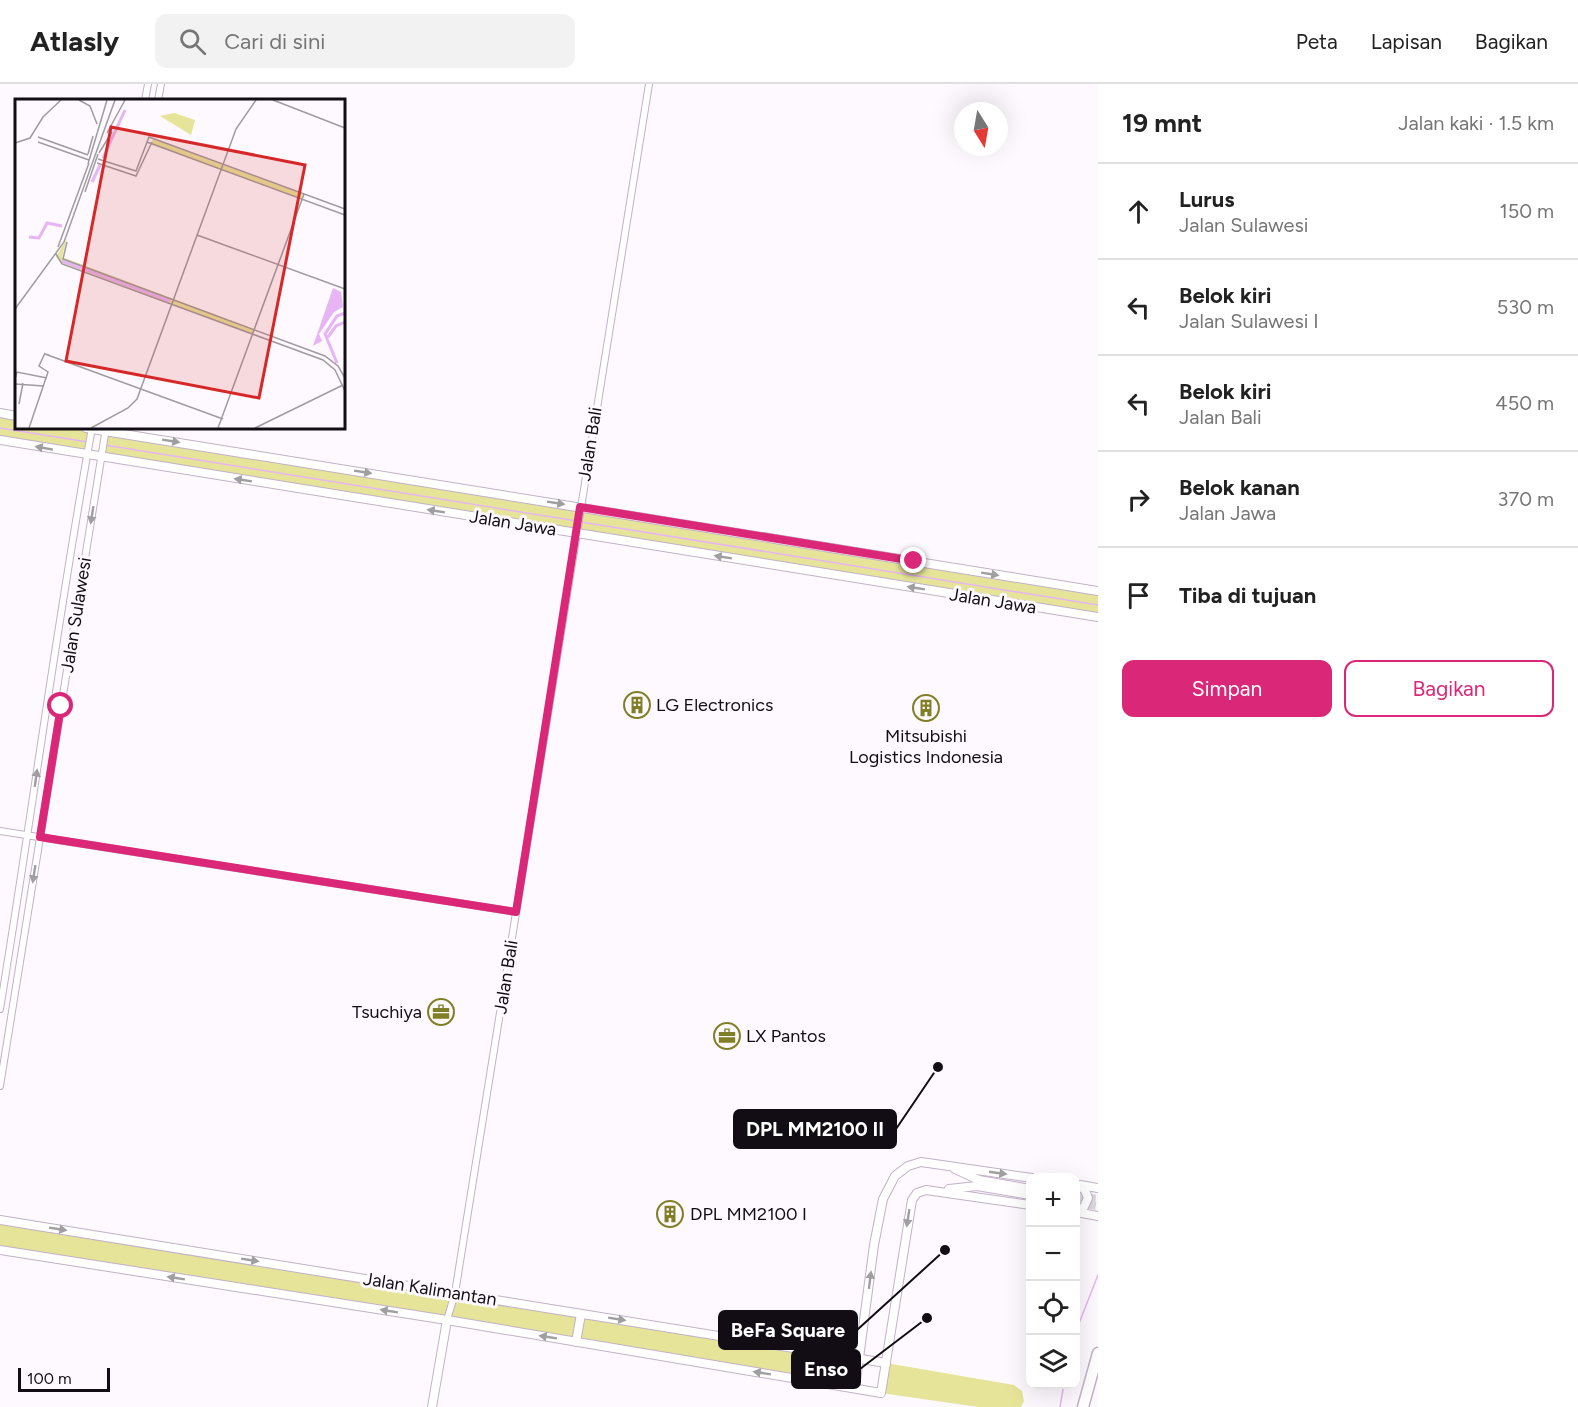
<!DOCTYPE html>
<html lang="id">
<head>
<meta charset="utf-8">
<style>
	body { margin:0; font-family:Figtree,sans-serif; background:#f2f2f2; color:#222 }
	.controls { position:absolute; right:18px; bottom:18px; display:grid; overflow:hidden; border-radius:12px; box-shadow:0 6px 24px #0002 }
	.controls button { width:54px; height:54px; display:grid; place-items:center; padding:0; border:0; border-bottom:2px solid #e0e0e0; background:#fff; color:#222; font:30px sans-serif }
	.compass { position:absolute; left:954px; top:18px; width:54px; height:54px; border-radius:50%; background:#fff; box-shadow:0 6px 24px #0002; rotate:169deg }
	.scale { position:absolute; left:18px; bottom:15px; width:92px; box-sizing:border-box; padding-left:6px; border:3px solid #120d14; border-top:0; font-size:16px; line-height:21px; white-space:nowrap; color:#120d14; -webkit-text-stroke:4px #fdf9fe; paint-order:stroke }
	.stop { position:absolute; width:18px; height:18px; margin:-14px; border:4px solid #db2777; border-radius:50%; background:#fff }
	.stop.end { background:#db2777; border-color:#fff; box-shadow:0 2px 6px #0008 }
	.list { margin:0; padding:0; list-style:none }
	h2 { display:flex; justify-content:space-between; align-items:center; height:78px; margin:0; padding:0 24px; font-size:26px }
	h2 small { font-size:20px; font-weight:400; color:#767676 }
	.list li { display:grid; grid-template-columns:39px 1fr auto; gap:18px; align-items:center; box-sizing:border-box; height:96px; padding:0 24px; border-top:2px solid #e0e0e0 }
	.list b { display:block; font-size:22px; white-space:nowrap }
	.list p { margin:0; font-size:20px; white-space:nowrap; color:#767676 }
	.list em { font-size:20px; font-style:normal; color:#767676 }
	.actions { display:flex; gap:12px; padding:18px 24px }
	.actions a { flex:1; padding:14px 0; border:2px solid #db2777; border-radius:12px; text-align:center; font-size:21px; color:#db2777 }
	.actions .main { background:#db2777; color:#fff }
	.icon { flex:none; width:33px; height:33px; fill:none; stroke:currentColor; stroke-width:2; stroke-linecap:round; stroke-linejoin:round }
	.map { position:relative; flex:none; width:1098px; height:1323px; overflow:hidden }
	header { display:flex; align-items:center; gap:36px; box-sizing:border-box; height:84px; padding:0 30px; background:#fff; border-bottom:2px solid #e0e0e0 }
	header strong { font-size:28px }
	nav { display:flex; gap:33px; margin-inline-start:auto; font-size:21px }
	.search { width:420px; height:54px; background:#f2f2f2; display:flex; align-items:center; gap:15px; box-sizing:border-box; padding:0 21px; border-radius:12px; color:#767676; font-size:22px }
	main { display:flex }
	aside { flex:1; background:#fff }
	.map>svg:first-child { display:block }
	.green { fill:#e5e499 }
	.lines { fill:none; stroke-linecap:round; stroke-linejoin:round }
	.stream { stroke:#e7b5f5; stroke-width:1.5 }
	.tertiary-tunnel { stroke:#dad6db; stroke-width:8; stroke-dasharray:8 4; stroke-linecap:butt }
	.minor-casing { stroke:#c2b1c7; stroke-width:8 }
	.tertiary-casing { stroke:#c2b1c7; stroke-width:10 }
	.motorway-casing { stroke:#c2b1c7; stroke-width:13 }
	.minor { stroke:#fff; stroke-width:6 }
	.tertiary { stroke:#fff; stroke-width:8 }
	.motorway { stroke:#fff; stroke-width:10 }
	.oneway { fill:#a09ea1 }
	.route { stroke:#db2777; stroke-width:8 }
	.labels { text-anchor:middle; stroke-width:6; stroke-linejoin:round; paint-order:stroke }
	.street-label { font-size:18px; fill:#120d14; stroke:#fdf9fe }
	.poi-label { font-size:18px; fill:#120d14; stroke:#fdf9fe; text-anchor:start }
	.inset-river { fill:none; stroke:#e7b5f5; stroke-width:3 }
	.inset-road { fill:none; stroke:#9f9ba0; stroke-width:1.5 }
	.view { fill:#d62828; fill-opacity:0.15; stroke:#d62828; stroke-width:3 }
	.inset-edge { fill:none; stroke:#120d14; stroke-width:3 }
	.leader { fill:none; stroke:#120d14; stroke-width:2 }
	.callout-dot { fill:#120d14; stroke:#fdf9fe; stroke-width:2 }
	.callout { fill:#120d14; stroke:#120d14; stroke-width:2 }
	.callout-label { font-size:20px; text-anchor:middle; font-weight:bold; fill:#fff }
</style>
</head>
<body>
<header>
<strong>Atlasly</strong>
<div class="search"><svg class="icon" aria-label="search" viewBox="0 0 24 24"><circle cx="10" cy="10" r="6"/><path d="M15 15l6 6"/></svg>Cari di sini</div>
<nav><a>Peta</a><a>Lapisan</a><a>Bagikan</a></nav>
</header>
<main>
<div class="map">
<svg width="1098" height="1323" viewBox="0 0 1098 1323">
	<rect width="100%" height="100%" fill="#fdf9fe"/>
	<g class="green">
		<polygon points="0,329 16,332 16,344 92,344 87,371 0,356"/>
		<polygon points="105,347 1098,507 1098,533 101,374"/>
		<polygon points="0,1136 860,1275 855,1304 0,1166"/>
		<polygon points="886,1279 1014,1301 1022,1307 1024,1317 1021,1323 978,1323 881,1309"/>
	</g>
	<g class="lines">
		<g class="stream">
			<polyline points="0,344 88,358"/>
			<polyline points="105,361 577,437"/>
			<polyline points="581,438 1098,521"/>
			<polyline points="1076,1247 1098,1191"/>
			<polyline points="1060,1323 1064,1300"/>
		</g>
		<g class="tertiary-tunnel">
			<polyline points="1076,1112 1098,1115"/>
			<polyline points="1076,1119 1098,1122"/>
		</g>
		<defs>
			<g id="minor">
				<polyline points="145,16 148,0"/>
				<polyline points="158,16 161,0"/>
				<polyline points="0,747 516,828"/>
				<path d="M 0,925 C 32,731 57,537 92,344"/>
				<polyline points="0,1002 106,344"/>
				<polyline points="447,1236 455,1209 649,0"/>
			</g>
			<g id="tertiary">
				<polyline points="0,329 16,332"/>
				<polyline points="86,344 1098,507"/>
				<polyline points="0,356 1098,533"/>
				<polyline points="955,1085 979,1096 1030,1105"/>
				<polyline points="1076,1100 1085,1106 1088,1114 1084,1123 1076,1127"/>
				<polyline points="1080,1101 1098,1104"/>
				<polyline points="949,1105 977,1102 1030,1111"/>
				<polyline points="1076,1128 1098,1132"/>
				<polyline points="0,1136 886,1279"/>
				<polyline points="0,1166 447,1236 881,1309 912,1116 917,1109 926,1106 1030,1121"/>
				<polyline points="576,1258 581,1230"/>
				<polyline points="855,1304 874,1161 883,1115 895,1092 908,1082 921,1078 1032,1094"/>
				<polyline points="432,1323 447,1236"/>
			</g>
			<polyline id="motorway" points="1083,1323 1098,1269"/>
		</defs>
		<use href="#minor" class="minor-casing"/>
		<use href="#tertiary" class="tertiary-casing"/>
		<use href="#motorway" class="motorway-casing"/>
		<use href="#minor" class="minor"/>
		<use href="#tertiary" class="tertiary"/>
		<use href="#motorway" class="motorway"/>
	</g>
	<defs><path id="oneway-solid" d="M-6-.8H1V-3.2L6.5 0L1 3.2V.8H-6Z" transform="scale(1.5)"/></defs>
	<g class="oneway">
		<use href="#oneway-solid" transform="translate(171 357) rotate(9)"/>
		<use href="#oneway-solid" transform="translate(44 364) rotate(-170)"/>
		<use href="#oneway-solid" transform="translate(363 388) rotate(9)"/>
		<use href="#oneway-solid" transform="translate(243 396) rotate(-171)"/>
		<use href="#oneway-solid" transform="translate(556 419) rotate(9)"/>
		<use href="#oneway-solid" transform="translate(436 427) rotate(-171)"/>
		<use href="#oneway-solid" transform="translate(92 431) rotate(99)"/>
		<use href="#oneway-solid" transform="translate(723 473) rotate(-171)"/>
		<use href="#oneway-solid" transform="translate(990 490) rotate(9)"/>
		<use href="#oneway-solid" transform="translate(916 504) rotate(-171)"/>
		<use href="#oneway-solid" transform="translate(36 694) rotate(-82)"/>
		<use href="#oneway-solid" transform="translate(34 790) rotate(99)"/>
		<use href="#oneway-solid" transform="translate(998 1089) rotate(8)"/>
		<use href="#oneway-solid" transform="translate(908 1134) rotate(99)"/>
		<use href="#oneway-solid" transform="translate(58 1145) rotate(9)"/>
		<use href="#oneway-solid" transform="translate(250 1176) rotate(9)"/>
		<use href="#oneway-solid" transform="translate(176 1194) rotate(-171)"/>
		<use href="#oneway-solid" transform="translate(870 1196) rotate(-83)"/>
		<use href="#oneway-solid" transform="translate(389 1227) rotate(-171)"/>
		<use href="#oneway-solid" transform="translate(617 1235) rotate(9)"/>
		<use href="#oneway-solid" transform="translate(548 1253) rotate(-171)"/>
		<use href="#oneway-solid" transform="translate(762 1289) rotate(-171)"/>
	</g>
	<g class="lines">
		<polyline class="route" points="61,622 40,753 516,828 580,423 914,477"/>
	</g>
	<defs>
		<symbol id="building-ring" viewBox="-11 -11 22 22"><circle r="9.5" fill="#fdf9fe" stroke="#817f26" stroke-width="1.5"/><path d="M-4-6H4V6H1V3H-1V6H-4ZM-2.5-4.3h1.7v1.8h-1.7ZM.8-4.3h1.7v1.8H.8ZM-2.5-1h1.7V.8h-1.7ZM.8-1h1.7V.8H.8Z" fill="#817f26"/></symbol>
		<symbol id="office-ring" viewBox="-11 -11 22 22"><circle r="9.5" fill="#fdf9fe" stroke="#817f26" stroke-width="1.5"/><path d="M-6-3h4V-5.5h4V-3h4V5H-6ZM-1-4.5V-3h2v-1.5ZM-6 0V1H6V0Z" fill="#817f26"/></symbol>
	</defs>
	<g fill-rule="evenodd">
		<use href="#building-ring" x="622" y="606" width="30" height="30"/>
		<use href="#building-ring" x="911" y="609" width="30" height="30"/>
		<use href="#office-ring" x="426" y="913" width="30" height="30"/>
		<use href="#office-ring" x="712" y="937" width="30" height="30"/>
		<use href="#building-ring" x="655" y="1115" width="30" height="30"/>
	</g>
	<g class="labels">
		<g class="street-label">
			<text transform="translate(590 360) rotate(-81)" y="6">Jalan Bali</text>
			<text transform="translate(513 439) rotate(9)" y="6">Jalan Jawa</text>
			<text transform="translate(993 517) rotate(9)" y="6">Jalan Jawa</text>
			<text transform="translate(76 531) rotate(-81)" y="6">Jalan Sulawesi</text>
			<text transform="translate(506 893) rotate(-81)" y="6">Jalan Bali</text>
			<text transform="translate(430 1205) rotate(9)" y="6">Jalan Kalimantan</text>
		</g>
		<g class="poi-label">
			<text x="656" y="627">LG Electronics</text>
			<text x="926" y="658" text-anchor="middle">Mitsubishi<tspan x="926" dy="21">Logistics Indonesia</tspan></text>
			<text x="422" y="934" text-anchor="end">Tsuchiya</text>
			<text x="746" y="958">LX Pantos</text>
			<text x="690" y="1136">DPL MM2100 I</text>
		</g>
	</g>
	<g transform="translate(15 15)">
		<rect width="330" height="330" fill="#fdf9fe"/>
		<path d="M 159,14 L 180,21 L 176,36 L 145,17 ZM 138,40 L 289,95 L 287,100 L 136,45 ZM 52,139 L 47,158 L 239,230 L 238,235 L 47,165 L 41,158 Z" fill="#e5e499"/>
		<path d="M 318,189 L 326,193 L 328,208 L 319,213 L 304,235 L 307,242 L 298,247 Z" fill="#e7b5f5"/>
		<path class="inset-river" d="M 88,59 L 110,11M 77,83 L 85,66M 14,138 L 24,139 L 32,124 L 47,127M 47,162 L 155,202M 313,238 L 321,227 L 330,223M 322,264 L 310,235 L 322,217 L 330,214"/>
		<path class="inset-road" d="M 64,1 L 75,7 L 82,25M 258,1 L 330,29M 92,34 L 110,1M 23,38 L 73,56M 23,43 L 74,61M 132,43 L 330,116M 0,44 L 15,39 L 28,18 L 46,1M 84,54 L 97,33M 73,55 L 78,37M 83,60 L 121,72 L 134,38 L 330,110M 82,64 L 121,77 L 137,43M 73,65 L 92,1M 70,93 L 83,55M 182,136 L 330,190M 52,143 L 48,160 L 310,257 L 323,267 L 330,279M 43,148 L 74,64M 41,155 L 47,165 L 308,261 L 320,271 L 330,292M 0,210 L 49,143 L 100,1M 34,256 L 30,255 L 208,320M 0,280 L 2,273 L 32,279M 0,285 L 29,287M 4,305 L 8,284M 14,329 L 33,273 L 24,267 L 30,254M 76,329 L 113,309 L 122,300 L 221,30 L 241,1M 203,329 L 289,95M 240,329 L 328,286"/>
		<path class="view" d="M 96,28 L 290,66 L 244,299 L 51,262 Z"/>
		<rect width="330" height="330" class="inset-edge"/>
	</g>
	<path class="leader" d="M938 983L896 1045M945 1166L857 1246M927 1234L860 1285"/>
	<g class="callout-dot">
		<circle cx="938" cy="983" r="6"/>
		<circle cx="945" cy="1166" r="6"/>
		<circle cx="927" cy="1234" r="6"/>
	</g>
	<g class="callout">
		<rect x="734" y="1026" width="162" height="38" rx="6"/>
		<rect x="719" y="1227" width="138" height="38" rx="6"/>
		<rect x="792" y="1266" width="68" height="38" rx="6"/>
	</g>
	<g class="callout-label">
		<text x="815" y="1052">DPL MM2100 II</text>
		<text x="788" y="1253">BeFa Square</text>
		<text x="826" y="1292">Enso</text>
	</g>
</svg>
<div class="controls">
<button>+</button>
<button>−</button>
<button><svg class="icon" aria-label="locate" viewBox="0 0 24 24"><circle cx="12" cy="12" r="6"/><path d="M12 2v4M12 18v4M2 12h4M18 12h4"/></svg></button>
<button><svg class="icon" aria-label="layers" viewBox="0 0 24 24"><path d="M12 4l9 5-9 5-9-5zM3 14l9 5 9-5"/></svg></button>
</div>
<svg class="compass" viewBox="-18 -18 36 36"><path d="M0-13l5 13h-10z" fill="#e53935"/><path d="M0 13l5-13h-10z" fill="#767676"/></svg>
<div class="scale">100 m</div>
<div class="stop" style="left:61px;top:622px"></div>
<div class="stop end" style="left:914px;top:477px"></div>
</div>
<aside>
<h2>19 mnt<small>Jalan kaki · 1.5 km</small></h2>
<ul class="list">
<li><svg class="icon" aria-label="ahead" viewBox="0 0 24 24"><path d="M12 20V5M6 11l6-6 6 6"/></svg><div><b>Lurus</b><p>Jalan Sulawesi</p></div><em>150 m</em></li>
<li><svg class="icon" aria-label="left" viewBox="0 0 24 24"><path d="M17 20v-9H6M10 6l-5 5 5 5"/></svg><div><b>Belok kiri</b><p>Jalan Sulawesi I</p></div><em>530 m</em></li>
<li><svg class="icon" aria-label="left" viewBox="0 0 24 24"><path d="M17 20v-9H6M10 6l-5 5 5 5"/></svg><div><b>Belok kiri</b><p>Jalan Bali</p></div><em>450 m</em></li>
<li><svg class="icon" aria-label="right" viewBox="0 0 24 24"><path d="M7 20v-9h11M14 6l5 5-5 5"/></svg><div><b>Belok kanan</b><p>Jalan Jawa</p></div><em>370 m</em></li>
<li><svg class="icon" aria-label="arrive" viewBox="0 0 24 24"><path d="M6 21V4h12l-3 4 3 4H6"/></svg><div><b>Tiba di tujuan</b></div></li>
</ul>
<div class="actions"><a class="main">Simpan</a><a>Bagikan</a></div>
</aside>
</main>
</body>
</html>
